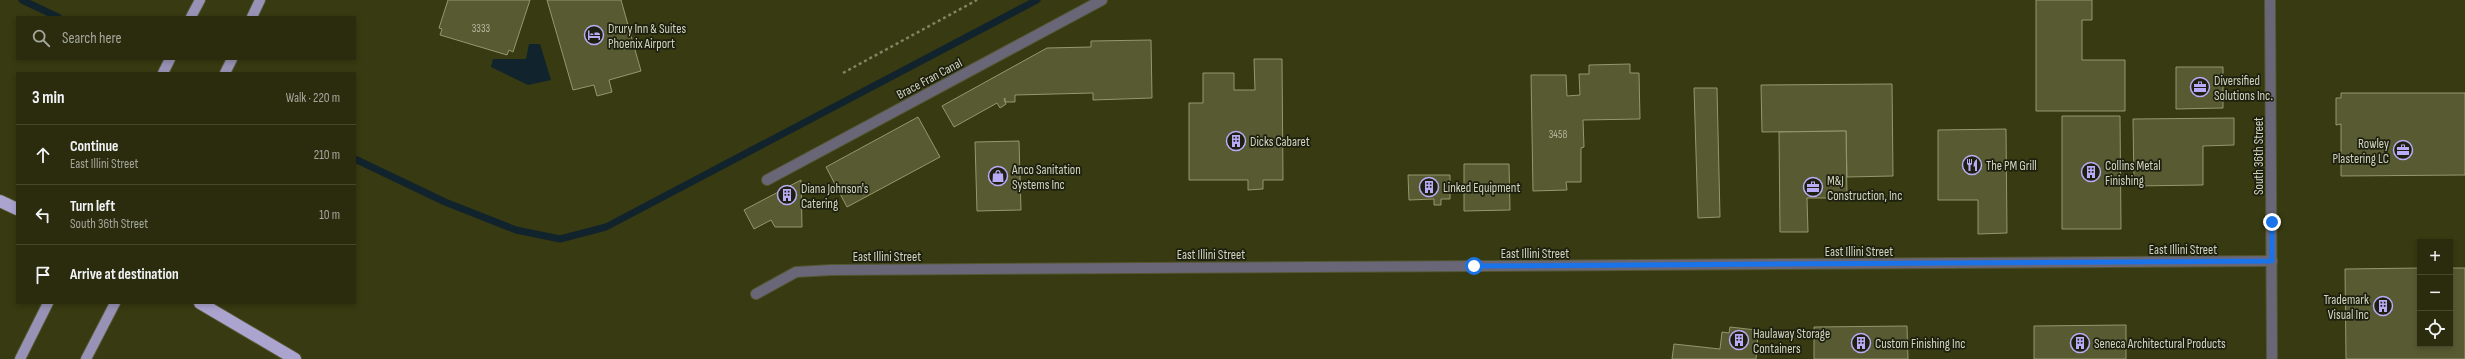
<!DOCTYPE html>
<html lang="en">
<head>
<meta charset="utf-8">
<style>
	body { margin:0; font-family:"Sofia Sans Condensed",sans-serif; background:#323416; color:#f1f3f6 }
	.controls { position:absolute; right:12px; bottom:12px; display:grid; overflow:hidden; border-radius:0px; box-shadow:0 2px 6px #0003 }
	.controls button { width:36px; height:36px; display:grid; place-items:center; padding:0; border:0; border-bottom:1px solid #46482e; background:#2a2c0d; color:#f1f3f6; font:20px sans-serif }
	.stop { position:absolute; width:12px; height:12px; margin:-9px; border:3px solid #1a73e8; border-radius:50%; background:#fff }
	.stop.end { background:#1a73e8; border-color:#fff; box-shadow:0 1px 4px #0008 }
	.list { margin:0; padding:0; list-style:none }
	h2 { display:flex; justify-content:space-between; align-items:center; height:52px; margin:0; padding:0 16px; font-size:17px }
	h2 small { font-size:13px; font-weight:400; color:#a5a79d }
	.list li { display:grid; grid-template-columns:26px 1fr auto; gap:12px; align-items:center; box-sizing:border-box; height:60px; padding:0 16px; border-top:1px solid #46482e }
	.list b { display:block; font-size:15px; white-space:nowrap }
	.list p { margin:0; font-size:13px; white-space:nowrap; color:#a5a79d }
	.list em { font-size:13px; font-style:normal; color:#a5a79d }
	.icon { flex:none; width:22px; height:22px; fill:none; stroke:currentColor; stroke-width:2; stroke-linecap:round; stroke-linejoin:round }
	.map { position:relative; flex:none; width:2465px; height:359px; overflow:hidden }
	.search { position:absolute; background:#2a2c0d; box-shadow:0 2px 6px #0003; left:16px; top:16px; width:340px; height:44px; display:flex; align-items:center; gap:10px; box-sizing:border-box; padding:0 14px; border-radius:0px; color:#a5a79d; font-size:15px }
	.panel { position:absolute; background:#2a2c0d; box-shadow:0 2px 6px #0003; left:16px; top:72px; width:340px; height:232px; border-radius:0px }
	.map>svg:first-child { display:block }
	.water { fill:#11232c }
	.lines { fill:none; stroke-linecap:round; stroke-linejoin:round }
	.stream { stroke:#11232c; stroke-width:7 }
	.building { fill:#585b32; stroke:#94986d }
	.lane-casing { stroke:#545630; stroke-width:12 }
	.street-casing { stroke:#545630; stroke-width:12 }
	.primary-casing { stroke:#545630; stroke-width:12 }
	.highway-casing { stroke:#545630; stroke-width:14 }
	.path { stroke:#818464; stroke-width:2.5; stroke-dasharray:3 3; stroke-linecap:butt }
	.lane { stroke:#686677; stroke-width:10 }
	.street { stroke:#686677; stroke-width:10 }
	.primary { stroke:#9893b6; stroke-width:10 }
	.highway { stroke:#aba4ce; stroke-width:12 }
	.route { stroke:#1a73e8; stroke-width:5 }
	.labels { text-anchor:middle; stroke-width:3.5; stroke-linejoin:round; paint-order:stroke }
	.number-label { font-size:11px; fill:#b3b69b }
	.poi-label { font-size:13px; fill:#d1d4be; stroke:#1e200f; text-anchor:start }
	.street-label { font-size:13px; fill:#d1d4be; stroke:#1e200f }
</style>
</head>
<body>
<div class="map">
<svg width="2465" height="359" viewBox="0 0 2465 359">
	<rect width="100%" height="100%" fill="#383a11"/>
	<polygon class="water" points="529,44 540,44 551,80 528,85 491,67 493,59 526,59"/>
	<g class="lines">
		<g class="stream">
			<polyline points="22,0 58,17"/>
			<polyline points="355,159 445,202 516,230 560,239 606,227 1037,0"/>
		</g>
	</g>
	<g class="building">
		<polygon points="448,0 530,0 513,52 509,50 507,55 440,35 442,29 439,28"/>
		<polygon points="547,0 621,0 641,71 609,80 612,92 597,96 594,85 573,90"/>
		<polygon points="2036,0 2092,0 2092,20 2082,20 2082,60 2125,60 2125,111 2036,111"/>
		<polygon points="1151,40 1152,98 1093,100 1093,93 1015,95 1015,102 1005,102 1005,98 1004,99 1006,104 1000,108 997,103 954,127 942,106 1047,48 1091,47 1091,41"/>
		<polygon points="1254,59 1282,59 1283,180 1263,180 1263,189 1248,190 1248,180 1189,180 1189,103 1203,103 1203,73 1234,73 1234,90 1255,90"/>
		<polygon points="1630,64 1630,73 1639,73 1640,119 1583,120 1584,147 1581,148 1581,182 1566,182 1567,190 1533,191 1531,75 1566,75 1567,96 1580,95 1579,74 1589,74 1589,65"/>
		<polygon points="2176,67 2223,67 2223,108 2176,109"/>
		<polygon points="1892,84 1893,176 1847,177 1846,131 1762,132 1761,85"/>
		<polygon points="1694,88 1717,88 1720,217 1698,218"/>
		<polygon points="2341,93 2465,93 2465,175 2341,176 2341,124 2336,125 2336,98 2341,98"/>
		<polygon points="2062,116 2120,116 2121,229 2062,229"/>
		<polygon points="918,117 940,157 847,207 826,167"/>
		<polygon points="2234,118 2234,145 2203,146 2203,185 2134,186 2133,119"/>
		<polygon points="2006,129 2007,233 1978,234 1978,200 1938,200 1938,130"/>
		<polygon points="1846,131 1847,198 1807,198 1808,232 1780,232 1779,132"/>
		<polygon points="1019,141 1021,210 977,211 975,142"/>
		<polygon points="1464,164 1509,164 1510,210 1464,211"/>
		<polygon points="1408,175 1450,175 1450,199 1441,199 1441,205 1434,205 1434,199 1409,200"/>
		<polygon points="801,180 802,227 775,227 771,220 754,229 744,210"/>
		<polygon points="2420,268 2420,344 2450,344 2450,268 2465,268 2465,359 2346,359 2345,269"/>
		<polygon points="2126,325 2126,359 2034,359 2034,326"/>
		<polygon points="1907,326 1908,359 1814,359 1814,327"/>
		<polygon points="1730,327 1756,330 1755,335 1758,335 1756,359 1672,359 1674,344 1720,349 1722,332 1729,333"/>
	</g>
	<g class="lines">
		<defs>
			<polyline id="lane" points="767,180 1102,0"/>
			<g id="street">
				<polyline points="2270,0 2272,359"/>
				<polyline points="756,294 796,272 831,270 2272,261"/>
			</g>
			<g id="primary">
				<polyline points="191,17 200,0"/>
				<polyline points="252,17 260,0"/>
				<polyline points="163,73 170,59"/>
				<polyline points="225,73 232,59"/>
				<polyline points="20,359 48,303"/>
				<polyline points="86,359 115,303"/>
			</g>
			<g id="highway">
				<polyline points="0,201 17,209"/>
				<polyline points="200,303 295,359"/>
			</g>
		</defs>
		<use href="#lane" class="lane-casing"/>
		<use href="#street" class="street-casing"/>
		<use href="#primary" class="primary-casing"/>
		<use href="#highway" class="highway-casing"/>
		<polyline class="path" points="843,73 977,0"/>
		<use href="#lane" class="lane"/>
		<use href="#street" class="street"/>
		<use href="#primary" class="primary"/>
		<use href="#highway" class="highway"/>
	</g>
	<g class="lines">
		<polyline class="route" points="1474,266 2272,261 2272,222"/>
	</g>
	<defs>
		<symbol id="hotel-ring" viewBox="-11 -11 22 22"><circle r="9.5" fill="#1e200f" stroke="#b9abf7" stroke-width="1.5"/><path d="M-6-4.5h1.5V1H6V5H4.5V3h-9V5H-6ZM-4 0a1.8 1.8 0 1 1 3.6 0ZM.5 0V-2.5h3Q6-2.5 6 0Z" fill="#b9abf7"/></symbol>
		<symbol id="office-ring" viewBox="-11 -11 22 22"><circle r="9.5" fill="#1e200f" stroke="#b9abf7" stroke-width="1.5"/><path d="M-6-3h4V-5.5h4V-3h4V5H-6ZM-1-4.5V-3h2v-1.5ZM-6 0V1H6V0Z" fill="#b9abf7"/></symbol>
		<symbol id="building-ring" viewBox="-11 -11 22 22"><circle r="9.5" fill="#1e200f" stroke="#b9abf7" stroke-width="1.5"/><path d="M-4-6H4V6H1V3H-1V6H-4ZM-2.5-4.3h1.7v1.8h-1.7ZM.8-4.3h1.7v1.8H.8ZM-2.5-1h1.7V.8h-1.7ZM.8-1h1.7V.8H.8Z" fill="#b9abf7"/></symbol>
		<symbol id="restaurant-ring" viewBox="-11 -11 22 22"><circle r="9.5" fill="#1e200f" stroke="#b9abf7" stroke-width="1.5"/><path d="M-5-6h1v4h1v-4h1v4h1v-4h1v5L-1.5 .5V6h-2V.5L-5-1ZM5-6V6H3V1.5H1.5Q1.5-4 5-6Z" fill="#b9abf7"/></symbol>
		<symbol id="shop-ring" viewBox="-11 -11 22 22"><circle r="9.5" fill="#1e200f" stroke="#b9abf7" stroke-width="1.5"/><path d="M-5-2.5h2.3a2.7 3.5 0 0 1 5.4 0H5L5.5 6h-11ZM-1.5-2.5h3a1.5 2.3 0 0 0-3 0Z" fill="#b9abf7"/></symbol>
	</defs>
	<g fill-rule="evenodd">
		<use href="#hotel-ring" x="583" y="24" width="22" height="22"/>
		<use href="#office-ring" x="2189" y="76" width="22" height="22"/>
		<use href="#building-ring" x="1225" y="130" width="22" height="22"/>
		<use href="#office-ring" x="2392" y="139" width="22" height="22"/>
		<use href="#restaurant-ring" x="1961" y="154" width="22" height="22"/>
		<use href="#building-ring" x="2080" y="161" width="22" height="22"/>
		<use href="#shop-ring" x="987" y="165" width="22" height="22"/>
		<use href="#building-ring" x="1418" y="176" width="22" height="22"/>
		<use href="#office-ring" x="1802" y="176" width="22" height="22"/>
		<use href="#building-ring" x="776" y="184" width="22" height="22"/>
		<use href="#building-ring" x="2372" y="295" width="22" height="22"/>
		<use href="#building-ring" x="1728" y="329" width="22" height="22"/>
		<use href="#building-ring" x="1850" y="332" width="22" height="22"/>
		<use href="#building-ring" x="2069" y="332" width="22" height="22"/>
	</g>
	<g class="labels">
		<g class="number-label">
			<text x="481" y="32">3333</text>
			<text x="1558" y="138">3458</text>
		</g>
		<g class="poi-label">
			<text x="608" y="33">Drury Inn &amp; Suites<tspan x="608" dy="15">Phoenix Airport</tspan></text>
			<text x="2214" y="85">Diversified<tspan x="2214" dy="15">Solutions Inc.</tspan></text>
			<text x="1250" y="146">Dicks Cabaret</text>
			<text x="2389" y="148" text-anchor="end">Rowley<tspan x="2389" dy="15">Plastering LC</tspan></text>
			<text x="1986" y="170">The PM Grill</text>
			<text x="2105" y="170">Collins Metal<tspan x="2105" dy="15">Finishing</tspan></text>
			<text x="1012" y="174">Anco Sanitation<tspan x="1012" dy="15">Systems Inc</tspan></text>
			<text x="1827" y="185">M&amp;J<tspan x="1827" dy="15">Construction, Inc</tspan></text>
			<text x="1443" y="192">Linked Equipment</text>
			<text x="801" y="193">Diana Johnson's<tspan x="801" dy="15">Catering</tspan></text>
			<text x="2369" y="304" text-anchor="end">Trademark<tspan x="2369" dy="15">Visual Inc</tspan></text>
			<text x="1753" y="338">Haulaway Storage<tspan x="1753" dy="15">Containers</tspan></text>
			<text x="1875" y="348">Custom Finishing Inc</text>
			<text x="2094" y="348">Seneca Architectural Products</text>
		</g>
		<g class="street-label">
			<text transform="translate(929 78) rotate(-28)" y="5">Brace Fran Canal</text>
			<text transform="translate(2258 156) rotate(-90)" y="5">South 36th Street</text>
			<text x="2183" y="254">East Illini Street</text>
			<text x="1859" y="256">East Illini Street</text>
			<text x="1535" y="258">East Illini Street</text>
			<text x="1211" y="259">East Illini Street</text>
			<text x="887" y="261">East Illini Street</text>
		</g>
	</g>
</svg>
<div class="controls">
<button>+</button>
<button>−</button>
<button><svg class="icon" aria-label="locate" viewBox="0 0 24 24"><circle cx="12" cy="12" r="6"/><path d="M12 2v4M12 18v4M2 12h4M18 12h4"/></svg></button>
</div>
<div class="stop" style="left:1474px;top:266px"></div>
<div class="stop end" style="left:2272px;top:222px"></div>
<div class="search"><svg class="icon" aria-label="search" viewBox="0 0 24 24"><circle cx="10" cy="10" r="6"/><path d="M15 15l6 6"/></svg>Search here</div>
<section class="panel">
<h2>3 min<small>Walk · 220 m</small></h2>
<ul class="list">
<li><svg class="icon" aria-label="ahead" viewBox="0 0 24 24"><path d="M12 20V5M6 11l6-6 6 6"/></svg><div><b>Continue</b><p>East Illini Street</p></div><em>210 m</em></li>
<li><svg class="icon" aria-label="left" viewBox="0 0 24 24"><path d="M17 20v-9H6M10 6l-5 5 5 5"/></svg><div><b>Turn left</b><p>South 36th Street</p></div><em>10 m</em></li>
<li><svg class="icon" aria-label="arrive" viewBox="0 0 24 24"><path d="M6 21V4h12l-3 4 3 4H6"/></svg><div><b>Arrive at destination</b></div></li>
</ul>
</section>
</div>
</body>
</html>
